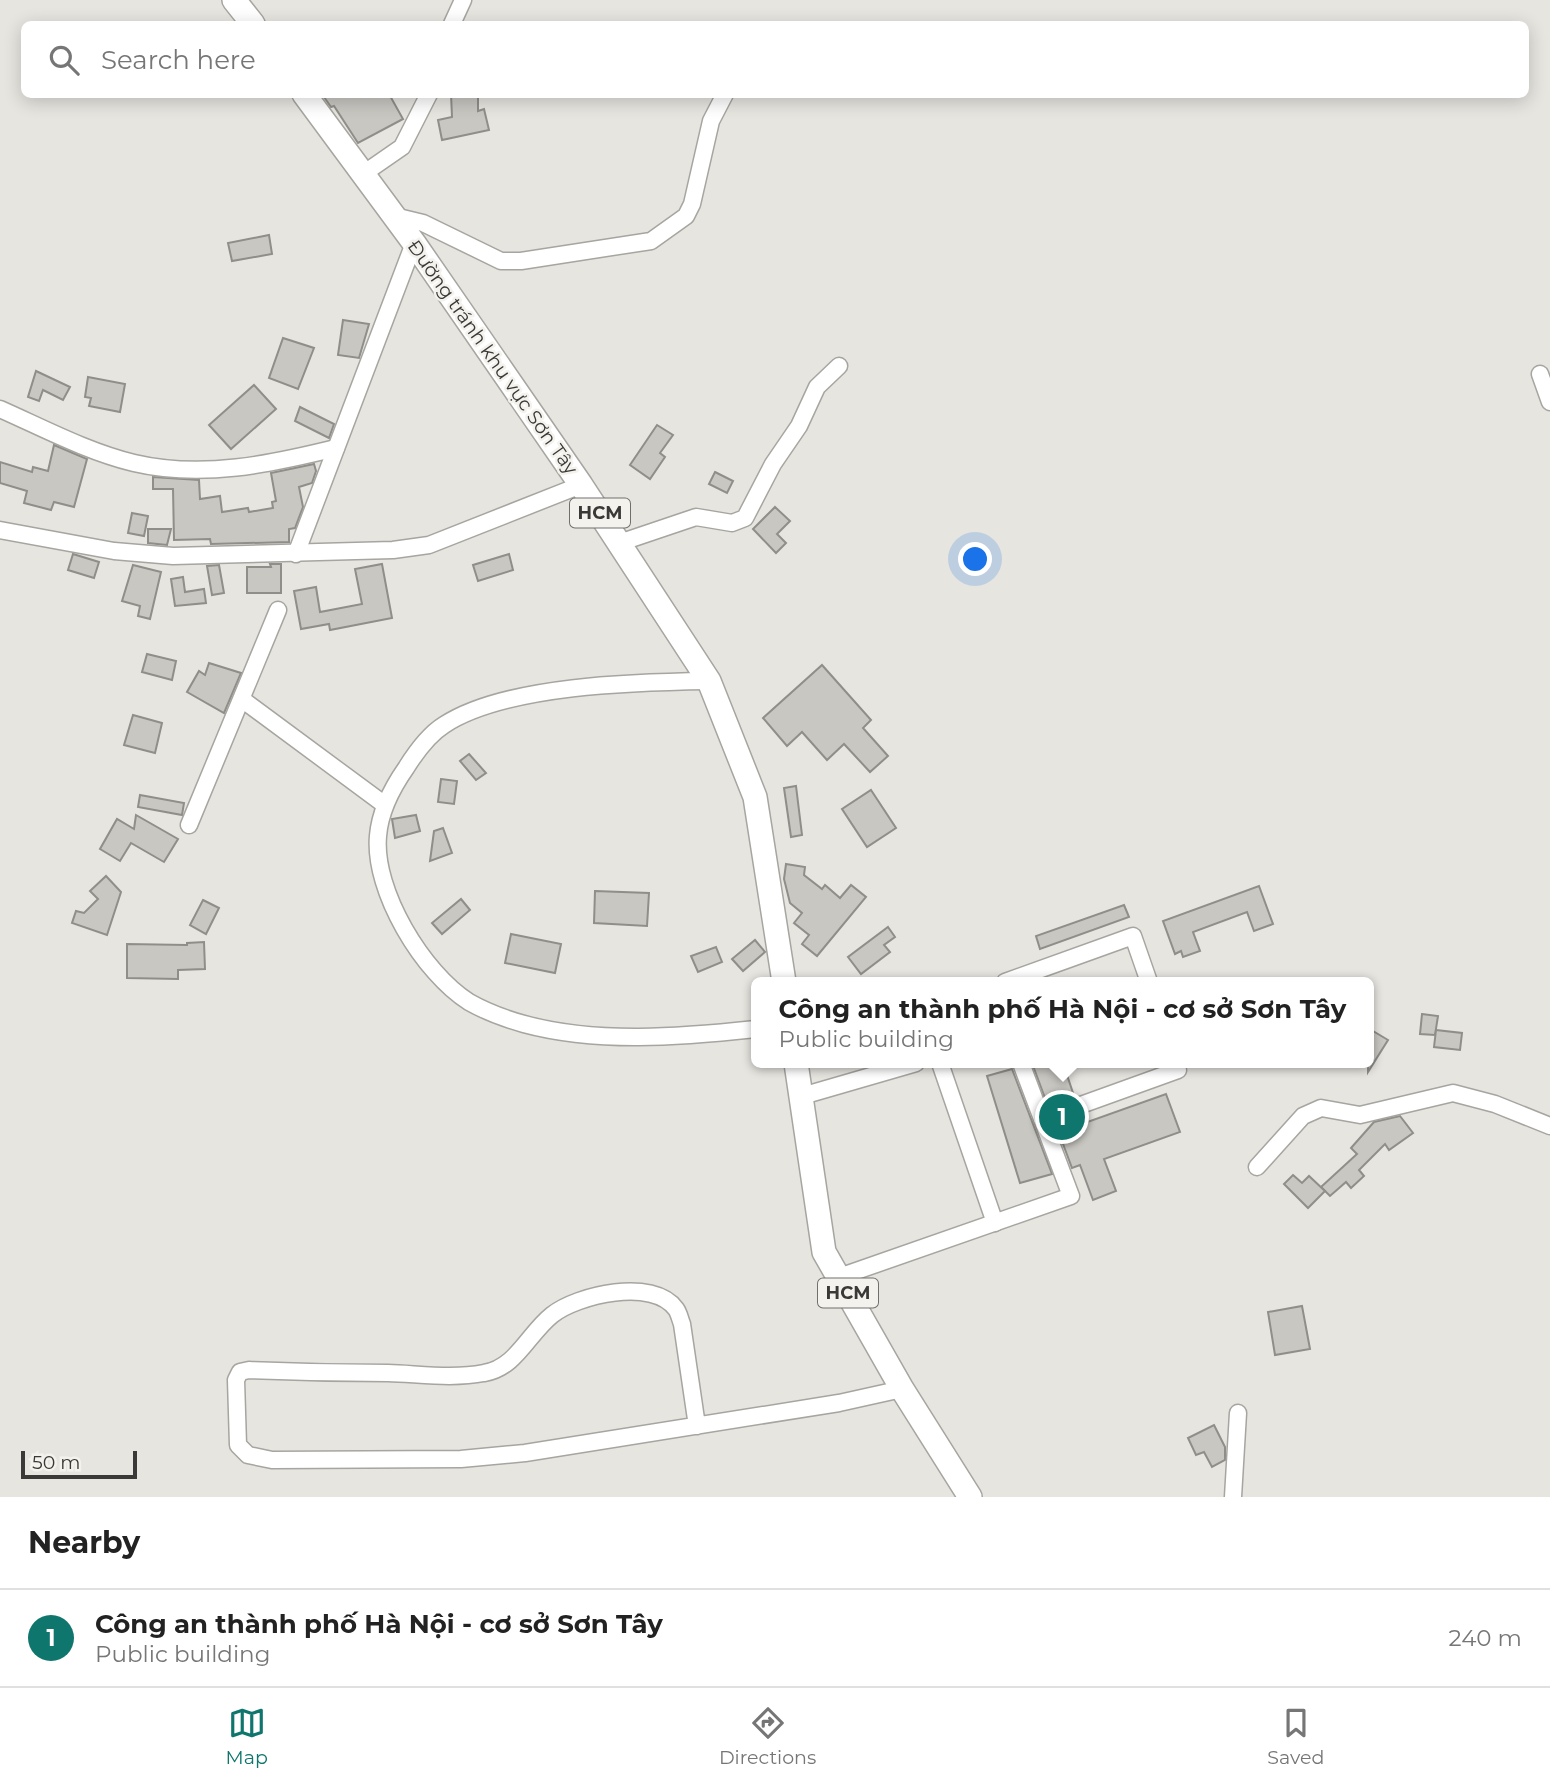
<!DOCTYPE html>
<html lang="en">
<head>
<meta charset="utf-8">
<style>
	body { margin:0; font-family:Montserrat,sans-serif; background:#f6f6f6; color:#222 }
	.scale { position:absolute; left:21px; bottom:18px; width:116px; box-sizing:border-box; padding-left:7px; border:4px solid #3a3937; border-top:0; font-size:19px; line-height:24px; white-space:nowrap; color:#3a3937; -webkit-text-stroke:5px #f4f2ed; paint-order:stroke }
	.you { position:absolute; left:976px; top:560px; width:24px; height:24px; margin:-18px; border:5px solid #fff; border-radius:50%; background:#1a73e8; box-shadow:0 0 0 10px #1a73e833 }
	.badge { display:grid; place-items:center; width:46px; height:46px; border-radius:50%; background:#0f766e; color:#fff; font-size:23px; font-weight:700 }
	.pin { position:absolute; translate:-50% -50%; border:4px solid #fff; box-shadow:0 2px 7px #0006 }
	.popup { position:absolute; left:751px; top:977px; width:623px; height:91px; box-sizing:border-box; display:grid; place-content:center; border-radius:10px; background:#fff; filter:drop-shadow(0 2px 5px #0005); font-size:23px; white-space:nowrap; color:#767676 }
	.popup b { font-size:26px; color:#222 }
	.popup::after { content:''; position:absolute; left:50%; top:100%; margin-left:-14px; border:14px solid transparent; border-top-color:#fff }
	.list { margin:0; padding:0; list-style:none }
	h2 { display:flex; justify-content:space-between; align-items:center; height:91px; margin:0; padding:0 28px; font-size:30px }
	h2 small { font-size:23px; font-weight:400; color:#767676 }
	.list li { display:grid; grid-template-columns:46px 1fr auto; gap:21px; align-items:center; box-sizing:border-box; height:98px; padding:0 28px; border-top:2px solid #e0e0e0 }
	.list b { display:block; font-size:26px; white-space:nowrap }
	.list p { margin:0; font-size:23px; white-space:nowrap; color:#767676 }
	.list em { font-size:23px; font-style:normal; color:#767676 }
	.icon { flex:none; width:38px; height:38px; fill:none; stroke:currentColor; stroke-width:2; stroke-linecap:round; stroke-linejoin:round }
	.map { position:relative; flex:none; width:1550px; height:1497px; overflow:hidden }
	.search { position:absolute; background:#fff; box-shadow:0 4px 18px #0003; left:21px; right:21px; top:21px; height:77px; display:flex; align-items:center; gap:18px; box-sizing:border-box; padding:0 24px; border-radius:10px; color:#767676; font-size:26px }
	.sheet { height:189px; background:#fff }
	nav { display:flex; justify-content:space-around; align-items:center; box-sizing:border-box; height:98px; border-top:2px solid #e0e0e0; background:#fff; font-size:19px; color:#767676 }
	nav a { display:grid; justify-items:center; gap:4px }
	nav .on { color:#0f766e }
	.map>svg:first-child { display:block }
	.building { fill:#c9c7c2; stroke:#8f8e89; stroke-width:2 }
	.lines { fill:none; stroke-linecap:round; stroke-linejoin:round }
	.minor-casing { stroke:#a6a5a0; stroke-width:19 }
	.highway-casing { stroke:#a6a5a0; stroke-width:26 }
	.minor { stroke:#fff; stroke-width:16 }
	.highway { stroke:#fff; stroke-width:23 }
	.labels { text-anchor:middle; stroke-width:5; stroke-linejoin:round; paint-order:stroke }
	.shield { fill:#f4f2ed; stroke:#72706e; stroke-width:2 }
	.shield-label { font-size:18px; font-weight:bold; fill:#3a3937 }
	.street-label { font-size:19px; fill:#3a3937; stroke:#f4f2ed }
</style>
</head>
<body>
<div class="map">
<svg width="1550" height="1497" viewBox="0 0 1550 1497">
	<rect width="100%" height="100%" fill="#e7e5e0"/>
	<g class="building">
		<polygon points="322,94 389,94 403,119 358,143 334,106 331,107"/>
		<polygon points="451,94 478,94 478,111 484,109 489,130 442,140 438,120 452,117"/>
		<polygon points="269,235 272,254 232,261 228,243"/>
		<polygon points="343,320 369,324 359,358 338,355"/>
		<polygon points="283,338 314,348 298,389 269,378"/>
		<polygon points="36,371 70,387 63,400 43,390 39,401 28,397"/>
		<polygon points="88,377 125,384 120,412 89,406 91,398 85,397"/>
		<polygon points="254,385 276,409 231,449 209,425"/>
		<polygon points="300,407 334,424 329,438 295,421"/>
		<polygon points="657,425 673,435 660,453 665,457 650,479 630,465"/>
		<polygon points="54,445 87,459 74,507 54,502 51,510 24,503 27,491 0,483 0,462 32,472 33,467 48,471"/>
		<polygon points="314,464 316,471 312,483 299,487 303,507 295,528 289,529 289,542 211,544 210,539 174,540 173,489 153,489 153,477 199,480 200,499 220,496 222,512 248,508 249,512 273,508 272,502 276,501 271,473"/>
		<polygon points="715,472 733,481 727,493 709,484"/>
		<polygon points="775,507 790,521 777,534 786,543 776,553 753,529"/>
		<polygon points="132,513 148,516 144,536 128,533"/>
		<polygon points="148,529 171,529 167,545 148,543"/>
		<polygon points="73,554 99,562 94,578 68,570"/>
		<polygon points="509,554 513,570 478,581 473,565"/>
		<polygon points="270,564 281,564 281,593 247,593 247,567 271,567"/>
		<polygon points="382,564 392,618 330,630 329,624 301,629 294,591 316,587 320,612 362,604 355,569"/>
		<polygon points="133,565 161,572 150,619 138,616 140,606 122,601"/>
		<polygon points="219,565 224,593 212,595 207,566"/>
		<polygon points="183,577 185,592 204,589 206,603 175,606 171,579"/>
		<polygon points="147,654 176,661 172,680 142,672"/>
		<polygon points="209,663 241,673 224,713 187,692 199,671 205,675"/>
		<polygon points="822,665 871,720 863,728 888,756 870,772 844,744 827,760 802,732 787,746 763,718"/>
		<polygon points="133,715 162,723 155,753 124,745"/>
		<polygon points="469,754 486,773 476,780 460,761"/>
		<polygon points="441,779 457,781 454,804 438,802"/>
		<polygon points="796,786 802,835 791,837 784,788"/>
		<polygon points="871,790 896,828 867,847 842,809"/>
		<polygon points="140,795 184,803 182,815 138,807"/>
		<polygon points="136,815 178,839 164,862 131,843 120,861 100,849 117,819 134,829"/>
		<polygon points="416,815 420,831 395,838 392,819"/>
		<polygon points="443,828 452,853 430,861 434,831"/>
		<polygon points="786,864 805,867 804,875 822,889 825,885 840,898 851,885 866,897 817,956 802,944 809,935 794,923 802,913 790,903 784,879"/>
		<polygon points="106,876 121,892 107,935 72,923 76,911 84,913 98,899 90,891"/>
		<polygon points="1259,886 1273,924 1254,931 1247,912 1193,932 1200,951 1183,957 1181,951 1175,954 1163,921"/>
		<polygon points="595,891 649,893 647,926 594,923"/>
		<polygon points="461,899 470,910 442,934 432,923"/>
		<polygon points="203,900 219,908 206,934 190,925"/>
		<polygon points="1124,905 1129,917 1040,949 1036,936"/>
		<polygon points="888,927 895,937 884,945 890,952 861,974 848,957"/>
		<polygon points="511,934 561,944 555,973 505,963"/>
		<polygon points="755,940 765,952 743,971 732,959"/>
		<polygon points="204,942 205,969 178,970 178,979 127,978 127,944 187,945 187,943"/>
		<polygon points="716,947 722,962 698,972 691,956"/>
		<polygon points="1422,1014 1438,1016 1435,1035 1420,1034"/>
		<polygon points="1368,1028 1388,1040 1368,1072"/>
		<polygon points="1436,1030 1462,1033 1460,1050 1434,1047"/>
		<polygon points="1032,1063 1063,1063 1074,1096 1048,1106"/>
		<polygon points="1012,1069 1052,1174 1020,1183 987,1076"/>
		<polygon points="1166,1094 1180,1132 1104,1159 1116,1191 1093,1200 1080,1165 1072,1168 1056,1125 1080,1117 1082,1124"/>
		<polygon points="1400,1116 1413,1133 1389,1150 1385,1144 1359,1170 1364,1176 1351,1188 1346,1182 1330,1196 1321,1187 1357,1154 1351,1148 1374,1122"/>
		<polygon points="1293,1175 1302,1183 1309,1176 1325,1191 1308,1208 1284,1184"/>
		<polygon points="1302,1306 1310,1349 1275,1355 1268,1312"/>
		<polygon points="1214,1425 1225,1447 1225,1460 1212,1467 1204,1452 1196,1455 1188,1438"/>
	</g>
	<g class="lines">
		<defs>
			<g id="minor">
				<polyline points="452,24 463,0"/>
				<polyline points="363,174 402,147 429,94"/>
				<polyline points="394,216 423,223 501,261 521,261 651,241 686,216 692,204 711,121 725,94"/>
				<polyline points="1540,374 1550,402"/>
				<path d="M 0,409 C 43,428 88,452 134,463 C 202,479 271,464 336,448"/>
				<polyline points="0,530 114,551 173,556 393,550 429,545 581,485"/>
				<polyline points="619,543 696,517 732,523 745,518 773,464 799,426 817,387 839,366"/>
				<polyline points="296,554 414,243"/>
				<path d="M 709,681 C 637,682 505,685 444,725 C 428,735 416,752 406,768 C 392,788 380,811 378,836 C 373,891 423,973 469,1002 C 485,1011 506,1019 524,1024 C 598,1044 680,1037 756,1029"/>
				<polyline points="243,700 385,805"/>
				<polyline points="189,825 278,610"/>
				<polyline points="1005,982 1133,936 1149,982"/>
				<polyline points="940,1063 995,1223"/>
				<polyline points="802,1096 916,1063"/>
				<polyline points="1042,1119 1178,1070 1176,1063"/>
				<polyline points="1257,1167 1303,1116 1321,1108 1360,1115 1453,1093 1495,1104 1550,1126"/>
				<polyline points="839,1277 1071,1196 1021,1063"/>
				<path d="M 697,1426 L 682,1324 C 680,1319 679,1313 676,1309 C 653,1277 577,1295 552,1315 C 528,1334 516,1368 484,1373 C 453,1379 420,1374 388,1373 C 342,1373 295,1372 249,1370 L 240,1372 L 236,1380 L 238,1445 L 248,1455 L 272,1460 L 461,1459 L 525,1453 L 839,1403 L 902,1389"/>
				<polyline points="1233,1497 1238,1413"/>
			</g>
			<g id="highway">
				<polyline points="234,0 253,24"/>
				<polyline points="304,94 414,243 581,485 709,681 755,797 784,982"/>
				<polyline points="796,1063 824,1252 902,1389 970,1497"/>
			</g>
		</defs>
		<use href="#minor" class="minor-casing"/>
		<use href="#highway" class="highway-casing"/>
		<use href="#minor" class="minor"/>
		<use href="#highway" class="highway"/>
	</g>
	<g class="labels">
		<g class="shield">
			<rect x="570" y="498.5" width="60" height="29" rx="5"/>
			<rect x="818" y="1278.5" width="60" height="29" rx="5"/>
		</g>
		<g class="shield-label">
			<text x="600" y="519">HCM</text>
			<text x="848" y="1299">HCM</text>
		</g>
		<g class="street-label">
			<text transform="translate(493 357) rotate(55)" y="7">Đường tránh khu vực Sơn Tây</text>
		</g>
	</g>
</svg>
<div class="scale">50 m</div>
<div class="you"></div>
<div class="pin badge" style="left:1062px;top:1117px">1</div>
<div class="popup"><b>Công an thành phố Hà Nội - cơ sở Sơn Tây</b>Public building</div>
<div class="search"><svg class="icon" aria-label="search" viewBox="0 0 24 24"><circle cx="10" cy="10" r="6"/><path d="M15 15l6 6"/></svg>Search here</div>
</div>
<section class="sheet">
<h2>Nearby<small></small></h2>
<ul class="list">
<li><span class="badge">1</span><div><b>Công an thành phố Hà Nội - cơ sở Sơn Tây</b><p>Public building</p></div><em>240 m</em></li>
</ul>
</section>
<nav>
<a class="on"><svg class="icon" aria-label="map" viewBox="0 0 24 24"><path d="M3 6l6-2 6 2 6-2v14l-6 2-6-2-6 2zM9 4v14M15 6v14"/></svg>Map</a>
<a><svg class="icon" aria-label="directions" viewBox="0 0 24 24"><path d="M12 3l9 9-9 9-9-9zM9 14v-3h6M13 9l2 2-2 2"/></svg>Directions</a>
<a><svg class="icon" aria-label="saved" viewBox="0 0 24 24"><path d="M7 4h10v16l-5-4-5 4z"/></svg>Saved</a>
</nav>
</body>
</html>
